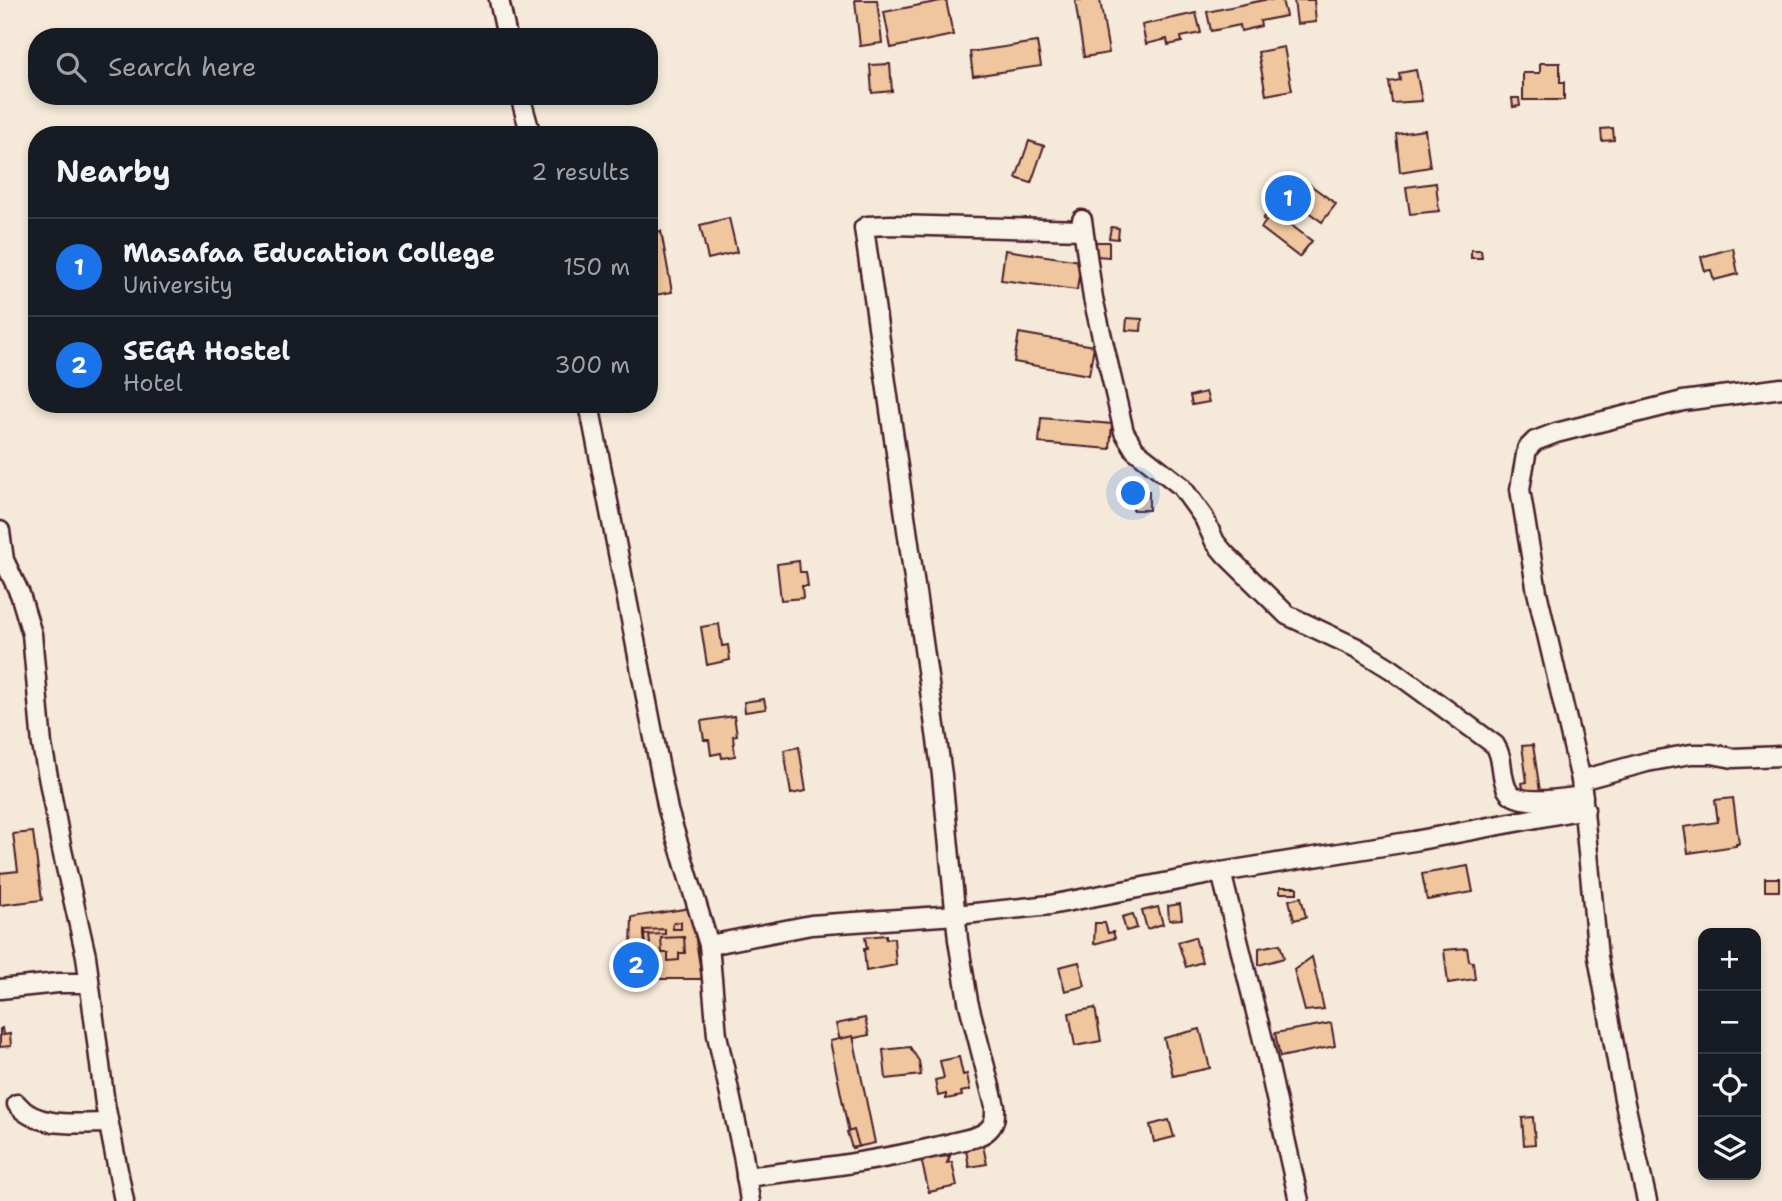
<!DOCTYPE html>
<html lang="en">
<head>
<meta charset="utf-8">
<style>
	body { margin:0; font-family:"Shantell Sans",sans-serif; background:#242831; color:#f1f3f6 }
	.controls { position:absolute; right:21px; bottom:21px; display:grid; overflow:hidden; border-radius:14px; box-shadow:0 4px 10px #0003 }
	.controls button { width:63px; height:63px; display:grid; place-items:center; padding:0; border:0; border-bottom:2px solid #363941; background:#171b24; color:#f1f3f6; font:35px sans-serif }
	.you { position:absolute; left:1134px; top:494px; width:24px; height:24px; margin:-18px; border:5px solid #fff; border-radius:50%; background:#1a73e8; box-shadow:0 0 0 10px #1a73e833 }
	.badge { display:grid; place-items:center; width:46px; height:46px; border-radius:50%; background:#1a73e8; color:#fff; font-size:23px; font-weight:700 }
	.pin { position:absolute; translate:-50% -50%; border:4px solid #fff; box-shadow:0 2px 7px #0006 }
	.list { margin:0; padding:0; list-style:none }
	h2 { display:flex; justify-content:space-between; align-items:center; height:91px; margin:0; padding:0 28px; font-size:30px }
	h2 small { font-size:23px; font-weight:400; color:#9ea1a6 }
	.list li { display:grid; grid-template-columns:46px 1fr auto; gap:21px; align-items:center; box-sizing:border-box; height:98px; padding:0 28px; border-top:2px solid #363941 }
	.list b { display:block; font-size:26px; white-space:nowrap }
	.list p { margin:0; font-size:23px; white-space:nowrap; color:#9ea1a6 }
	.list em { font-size:23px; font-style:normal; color:#9ea1a6 }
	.icon { flex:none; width:38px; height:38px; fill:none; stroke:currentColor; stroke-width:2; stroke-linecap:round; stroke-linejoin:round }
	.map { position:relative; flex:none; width:1782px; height:1201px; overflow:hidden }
	.search { position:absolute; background:#171b24; box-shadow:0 4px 10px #0003; left:28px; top:28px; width:630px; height:77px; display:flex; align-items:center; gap:18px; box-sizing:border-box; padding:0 24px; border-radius:28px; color:#9ea1a6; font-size:26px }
	.panel { position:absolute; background:#171b24; box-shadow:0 4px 10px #0003; left:28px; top:126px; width:630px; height:287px; border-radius:28px }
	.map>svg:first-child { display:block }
	.building { fill:#efc69e; stroke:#4a1f2b; stroke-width:2 }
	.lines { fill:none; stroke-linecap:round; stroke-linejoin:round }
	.street-casing { stroke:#4a1f2b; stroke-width:23 }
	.street { stroke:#f7f3e8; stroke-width:18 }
</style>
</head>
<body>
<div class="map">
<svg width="1782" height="1201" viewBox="0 0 1782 1201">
	<rect width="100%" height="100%" fill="#f5ead9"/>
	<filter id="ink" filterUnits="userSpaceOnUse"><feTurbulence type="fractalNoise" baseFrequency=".0143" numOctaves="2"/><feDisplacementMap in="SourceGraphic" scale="14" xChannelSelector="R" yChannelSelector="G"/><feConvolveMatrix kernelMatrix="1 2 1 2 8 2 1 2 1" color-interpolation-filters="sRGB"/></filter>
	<g filter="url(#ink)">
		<g class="building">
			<polygon points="855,0 877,0 882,43 860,46"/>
			<polygon points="946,0 953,35 891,48 884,12"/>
			<polygon points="1075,0 1100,0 1109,53 1084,57"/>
			<polygon points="1264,0 1282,0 1286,16 1260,21 1261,26 1241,31 1240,25 1211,31 1207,12"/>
			<polygon points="1294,0 1314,0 1316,22 1297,24"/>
			<polygon points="1196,13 1201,33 1181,37 1182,42 1168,45 1167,39 1146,44 1142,25"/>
			<polygon points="1037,42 1041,66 973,76 970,52"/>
			<polygon points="1284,47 1292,90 1266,95 1258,52"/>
			<polygon points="1540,63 1560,63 1560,82 1564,82 1564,100 1523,100 1523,73 1540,73"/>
			<polygon points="890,64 892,91 872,93 870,65"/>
			<polygon points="1416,70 1422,101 1392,103 1389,82 1400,80 1399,73"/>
			<polygon points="1512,98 1519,98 1520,106 1513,107"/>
			<polygon points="1613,128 1614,140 1602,141 1601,129"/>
			<polygon points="1425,130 1430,167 1400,172 1396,134"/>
			<polygon points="1029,141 1044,146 1031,183 1016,178"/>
			<polygon points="1436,183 1439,211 1410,214 1406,187"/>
			<polygon points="1309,184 1336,204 1322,222 1300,206 1287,222 1312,241 1299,257 1261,228 1266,221 1263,219 1287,188 1299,197"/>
			<polygon points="729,218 737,252 708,259 700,225"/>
			<polygon points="1111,227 1119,228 1118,239 1109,238"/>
			<polygon points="661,231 672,292 649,296 649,233"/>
			<polygon points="1096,242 1109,242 1109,257 1096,256"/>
			<polygon points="1733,248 1738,274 1714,280 1711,270 1705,271 1701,257"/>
			<polygon points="1005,250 1081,261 1077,290 1001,280"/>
			<polygon points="1471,250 1481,250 1482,258 1471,258"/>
			<polygon points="1127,318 1142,319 1141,331 1126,330"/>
			<polygon points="1019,333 1094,346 1089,375 1014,362"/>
			<polygon points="1206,392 1209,402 1192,405 1190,396"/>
			<polygon points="1041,418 1112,424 1110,449 1039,443"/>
			<polygon points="1149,491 1149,510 1133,510 1133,492"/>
			<polygon points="799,561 800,572 806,572 808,586 802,586 803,598 781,600 777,564"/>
			<polygon points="719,624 722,646 728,645 730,660 707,665 701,627"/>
			<polygon points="764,699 766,709 745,712 744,702"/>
			<polygon points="734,716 737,735 733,736 735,756 722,758 721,753 711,755 709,740 704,740 701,721"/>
			<polygon points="1533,745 1540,791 1524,793 1522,783 1527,782 1522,746"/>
			<polygon points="799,747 806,791 791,794 784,750"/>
			<polygon points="1733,798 1739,844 1736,844 1736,846 1688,853 1684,827 1718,822 1715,800"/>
			<polygon points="33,832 42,900 0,905 0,873 18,871 13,834"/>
			<polygon points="1468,866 1473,892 1427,900 1422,874"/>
			<rect x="1765" y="878" width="14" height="13"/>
			<rect x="1280" y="887" width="17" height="6"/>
			<polygon points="1301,897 1306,917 1294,920 1289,900"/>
			<polygon points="1180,904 1182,919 1169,920 1168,906"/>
			<polygon points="1158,907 1163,924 1147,929 1142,911"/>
			<polygon points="691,908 702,979 630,979 632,917"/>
			<polygon points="1133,914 1137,928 1126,931 1122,917"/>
			<polygon points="681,922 681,929 673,929 673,923"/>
			<polygon points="1095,923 1105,923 1108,933 1113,932 1115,938 1094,944"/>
			<polygon points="665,929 665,934 644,935 644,930"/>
			<polygon points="649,934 650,944 645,945 644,935"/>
			<polygon points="886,935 886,939 894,938 896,965 866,971 864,949 867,949 865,937"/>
			<polygon points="684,937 685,953 679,953 679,960 668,961 668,953 662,953 661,938"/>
			<polygon points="1195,937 1202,962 1186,967 1178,942"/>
			<polygon points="1280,944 1284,958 1259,965 1259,948"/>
			<polygon points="1467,948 1469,961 1473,962 1475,979 1448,983 1444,950"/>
			<polygon points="1312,957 1324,1009 1305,1011 1294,970"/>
			<polygon points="1079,962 1085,986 1065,991 1059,967"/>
			<polygon points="1095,1008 1101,1041 1075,1046 1069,1013"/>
			<polygon points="865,1018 869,1035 840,1041 836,1024"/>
			<polygon points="1331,1023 1335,1046 1280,1057 1275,1033"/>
			<polygon points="2,1028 3,1035 10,1034 11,1046 0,1047 0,1029"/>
			<polygon points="1200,1029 1210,1068 1173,1076 1164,1038"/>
			<polygon points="853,1036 875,1143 852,1148 830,1041"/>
			<polygon points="910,1047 919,1061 921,1075 886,1079 883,1050"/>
			<polygon points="959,1057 963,1075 967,1074 970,1090 961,1092 962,1096 946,1099 946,1094 938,1096 935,1080 944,1078 940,1061"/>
			<polygon points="1533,1117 1535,1144 1524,1145 1522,1118"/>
			<polygon points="1169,1120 1174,1137 1154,1142 1150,1125"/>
			<polygon points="854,1130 859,1146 852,1148 847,1132"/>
			<polygon points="983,1146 987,1164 969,1167 966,1150"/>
			<polygon points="950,1156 947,1163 952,1162 957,1186 929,1192 921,1159"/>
		</g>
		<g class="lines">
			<defs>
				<g id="street">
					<polyline points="499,0 507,37"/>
					<polyline points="520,96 531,135"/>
					<path d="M 1082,220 L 1093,298 L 1124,432 L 1135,450 L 1181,486 L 1204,518 L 1215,542 L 1225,554 L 1287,615 L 1357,648 L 1391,669 L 1495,745 C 1504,759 1500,772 1506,787 C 1513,809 1565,798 1583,796"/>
					<polyline points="589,404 668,810 709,945 717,1035 743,1155 750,1201"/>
					<polyline points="0,531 4,560 20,594 32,634 42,745 62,850 86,956 105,1104 124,1201"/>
					<polyline points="1581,780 1647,762 1691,754 1712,754 1733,758 1782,756"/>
					<polyline points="1221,872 1263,1040 1299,1201"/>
					<polyline points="709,945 811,925 956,915 1050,905 1221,872 1414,841 1585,809"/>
					<polyline points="0,989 58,983 89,983"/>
					<path d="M 17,1104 C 36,1129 80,1123 108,1123"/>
					<path d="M 746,1177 C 814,1169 882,1161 948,1144 C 960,1140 979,1139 988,1130 C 996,1123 995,1115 995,1106 L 968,1001 L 958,940 L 942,775 L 864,228 L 867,226 L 892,225 L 1083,230"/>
					<polyline points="1647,1201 1624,1099 1598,957 1581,780 1537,592 1520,489 1527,449 1535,441 1556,433 1683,401 1782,388"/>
				</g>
			</defs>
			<use href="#street" class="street-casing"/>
			<use href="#street" class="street"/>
		</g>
	</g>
</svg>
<div class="controls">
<button>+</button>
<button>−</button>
<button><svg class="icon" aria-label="locate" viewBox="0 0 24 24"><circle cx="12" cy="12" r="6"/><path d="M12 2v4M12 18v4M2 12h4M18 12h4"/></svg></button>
<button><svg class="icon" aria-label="layers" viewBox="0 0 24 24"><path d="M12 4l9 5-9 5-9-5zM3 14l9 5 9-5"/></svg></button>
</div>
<div class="you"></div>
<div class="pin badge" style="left:1288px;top:198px">1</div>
<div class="pin badge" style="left:636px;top:965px">2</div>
<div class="search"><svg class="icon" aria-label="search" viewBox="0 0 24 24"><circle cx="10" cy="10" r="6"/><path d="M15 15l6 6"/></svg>Search here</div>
<section class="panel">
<h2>Nearby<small>2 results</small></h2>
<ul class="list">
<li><span class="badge">1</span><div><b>Masafaa Education College</b><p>University</p></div><em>150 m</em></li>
<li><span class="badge">2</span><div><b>SEGA Hostel</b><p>Hotel</p></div><em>300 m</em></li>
</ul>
</section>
</div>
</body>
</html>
